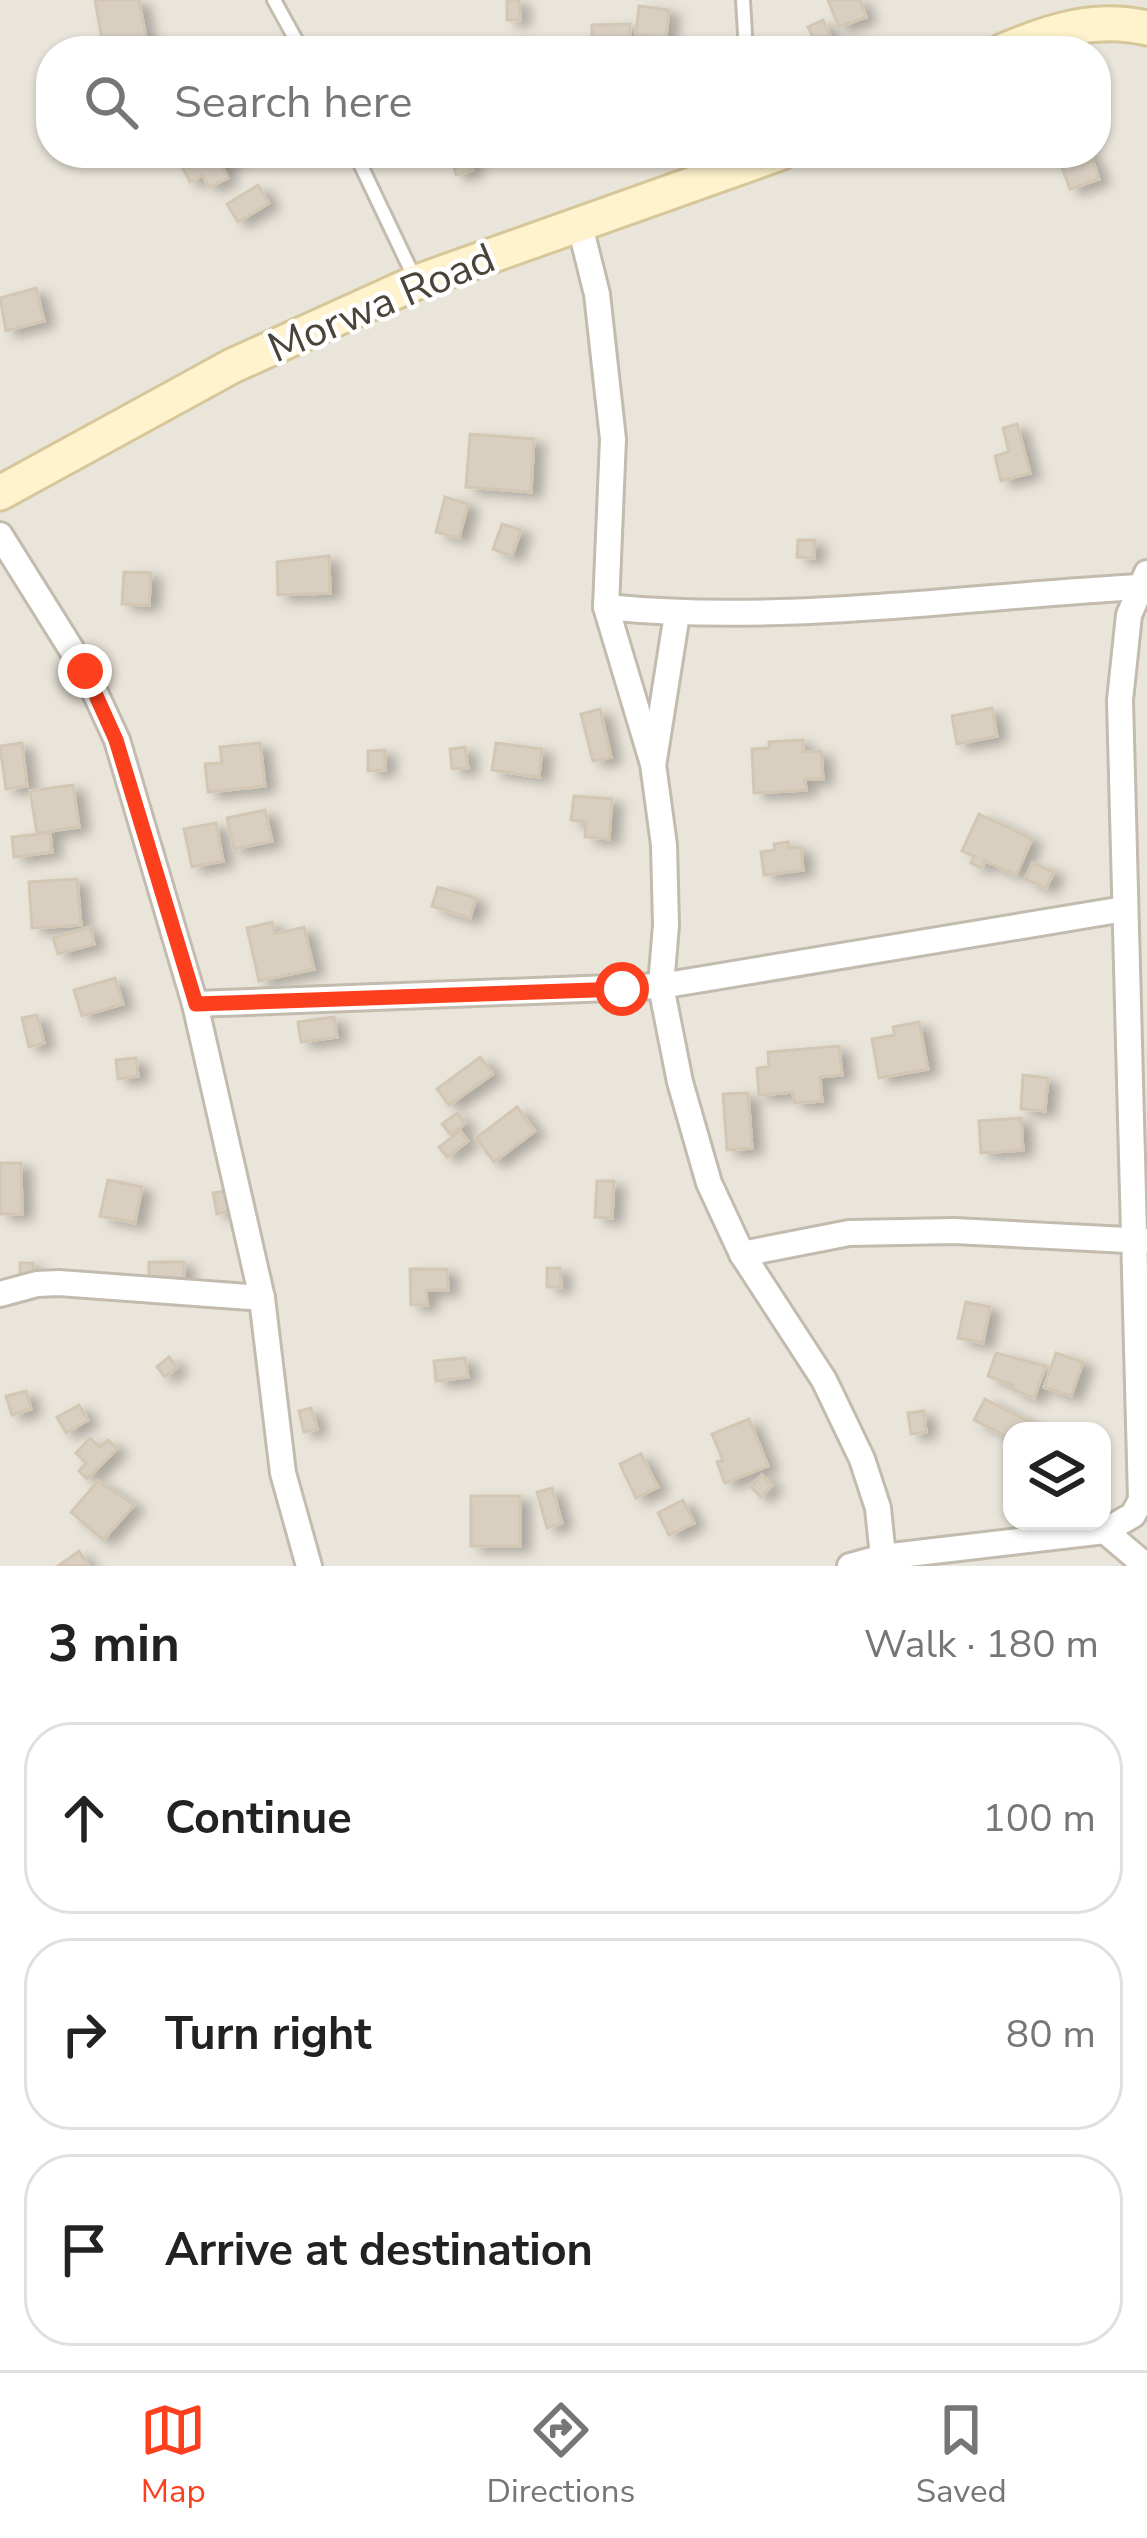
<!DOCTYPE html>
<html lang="en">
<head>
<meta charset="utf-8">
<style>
	body { margin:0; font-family:"Nunito Sans",sans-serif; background:#f6f6f6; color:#222 }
	.controls { position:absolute; right:36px; bottom:36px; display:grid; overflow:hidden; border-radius:24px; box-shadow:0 3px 9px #0004 }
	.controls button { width:108px; height:108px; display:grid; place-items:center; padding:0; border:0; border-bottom:3px solid #e0e0e0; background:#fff; color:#222; font:60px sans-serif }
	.stop { position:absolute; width:36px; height:36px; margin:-27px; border:9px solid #fc3f1d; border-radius:50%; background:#fff }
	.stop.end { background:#fc3f1d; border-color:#fff; box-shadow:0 3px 12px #0008 }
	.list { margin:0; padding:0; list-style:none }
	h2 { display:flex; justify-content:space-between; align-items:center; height:156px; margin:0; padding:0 48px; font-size:51px }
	h2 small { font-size:39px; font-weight:400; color:#767676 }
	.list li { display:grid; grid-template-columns:78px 1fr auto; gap:36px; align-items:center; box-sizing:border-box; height:192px; margin:0 24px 24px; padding:0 24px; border:3px solid #e0e0e0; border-radius:48px }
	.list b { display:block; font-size:45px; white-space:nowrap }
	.list em { font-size:39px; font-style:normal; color:#767676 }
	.icon { flex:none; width:66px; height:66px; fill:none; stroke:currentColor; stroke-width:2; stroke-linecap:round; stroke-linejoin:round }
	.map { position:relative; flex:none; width:1147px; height:1566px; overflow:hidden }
	.search { position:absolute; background:#fff; box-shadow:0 3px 9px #0004; left:36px; right:36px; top:36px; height:132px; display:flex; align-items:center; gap:30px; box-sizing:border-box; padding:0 42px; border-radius:48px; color:#767676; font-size:45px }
	.sheet { height:804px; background:#fff }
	nav { display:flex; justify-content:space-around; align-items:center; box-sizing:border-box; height:168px; border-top:3px solid #e0e0e0; background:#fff; font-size:33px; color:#767676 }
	nav a { display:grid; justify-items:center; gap:6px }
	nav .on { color:#fc3f1d }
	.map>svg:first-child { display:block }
	.residential { fill:#eae5da; fill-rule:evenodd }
	.building { fill:#d8cfc1; stroke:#d3c7b4; stroke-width:3; filter:url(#shadow) }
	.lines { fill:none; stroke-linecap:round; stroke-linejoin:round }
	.lane-casing { stroke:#c2bbae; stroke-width:18 }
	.street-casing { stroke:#c2bbae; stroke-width:30 }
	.secondary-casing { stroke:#d6c79b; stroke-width:39 }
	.lane { stroke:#fff; stroke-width:12 }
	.street { stroke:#fff; stroke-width:24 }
	.secondary { stroke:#fff3cd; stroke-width:33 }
	.route { stroke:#fc3f1d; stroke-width:15 }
	.labels { text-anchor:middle; stroke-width:9; stroke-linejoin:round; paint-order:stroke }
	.street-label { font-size:42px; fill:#4b4439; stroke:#fff }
</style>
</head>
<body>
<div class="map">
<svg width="1147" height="1566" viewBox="0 0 1147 1566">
	<defs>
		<filter id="shadow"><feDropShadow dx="10" dy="5.5" stdDeviation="6" flood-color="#0004"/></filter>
	</defs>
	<rect width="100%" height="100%" fill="#f6f3ec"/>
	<path class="residential" d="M 0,0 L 1147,0 L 1147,1566 L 0,1566 ZM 51,51 L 1096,51 L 1096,153 L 51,153 ZM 1012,1431 L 1102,1431 L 1102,1521 L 1012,1521 Z"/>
	<g class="building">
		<polygon points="95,0 139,0 148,48 104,51"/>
		<polygon points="507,0 519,0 520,20 507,20"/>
		<polygon points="828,0 860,0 866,17 839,27"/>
		<polygon points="639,6 669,10 666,38 636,35"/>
		<polygon points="823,20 830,36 816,43 808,27"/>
		<polygon points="630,24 630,51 592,51 592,25"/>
		<polygon points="181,153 228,153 232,161 222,166 228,178 209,187 203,175 190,182 176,155"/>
		<polygon points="468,153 473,170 456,175 451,156"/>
		<polygon points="1057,153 1090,153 1099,179 1070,189"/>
		<polygon points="258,185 269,203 238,222 227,204"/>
		<polygon points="36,288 44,321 6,331 0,298"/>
		<polygon points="1017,424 1030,473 1001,481 995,456 1009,452 1003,428"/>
		<polygon points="470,434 534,439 531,492 466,487"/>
		<polygon points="445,497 468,504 459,538 436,532"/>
		<polygon points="502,524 521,530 512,556 493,549"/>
		<polygon points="798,540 815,540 814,558 797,557"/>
		<polygon points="329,556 330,593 278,595 277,562"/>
		<polygon points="124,572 151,573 149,605 122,604"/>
		<polygon points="992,708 997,736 957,744 952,716"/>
		<polygon points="600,709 611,757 593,761 581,714"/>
		<polygon points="803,740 803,752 821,751 823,779 805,779 806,790 754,793 752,749 769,748 769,742"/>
		<polygon points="22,743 27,786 6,789 0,746"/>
		<polygon points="260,743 265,786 208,792 205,764 222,763 220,747"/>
		<polygon points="496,743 542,749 539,777 492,770"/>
		<polygon points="465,747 468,768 452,769 450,749"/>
		<polygon points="385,750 385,770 368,771 368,751"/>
		<polygon points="73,785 79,827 37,833 30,791"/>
		<polygon points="574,796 612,799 609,839 585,837 586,822 571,820"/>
		<polygon points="265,810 272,841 234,849 227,818"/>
		<polygon points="979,814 1032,839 1016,875 985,861 982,868 971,863 974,856 962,851"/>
		<polygon points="216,823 223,861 192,867 184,829"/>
		<polygon points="50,833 52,852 14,857 12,837"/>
		<polygon points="788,842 789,848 801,847 803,870 764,875 761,852 775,850 774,844"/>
		<polygon points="1033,863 1054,872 1046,888 1025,879"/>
		<polygon points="77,879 81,925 32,928 29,882"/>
		<polygon points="438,887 476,898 470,918 432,906"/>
		<polygon points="272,922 275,934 304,927 314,969 259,981 247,928"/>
		<polygon points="90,927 94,944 58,954 53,938"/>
		<polygon points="115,978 123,1004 82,1016 74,990"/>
		<polygon points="37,1015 44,1043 29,1047 22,1018"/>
		<polygon points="334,1017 337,1037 301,1042 298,1022"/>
		<polygon points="919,1022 928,1069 879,1078 872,1039 895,1035 893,1027"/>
		<polygon points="839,1046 842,1075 820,1077 822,1101 794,1103 793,1092 759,1095 757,1068 769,1067 768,1052"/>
		<polygon points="480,1057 493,1074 449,1105 437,1089"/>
		<polygon points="136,1058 138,1076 118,1079 116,1060"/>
		<polygon points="1023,1075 1048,1078 1045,1111 1021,1109"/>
		<polygon points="748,1093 752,1148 727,1150 723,1094"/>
		<polygon points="517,1107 535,1131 494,1162 476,1138"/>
		<polygon points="457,1113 465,1123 451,1135 442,1124"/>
		<polygon points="1021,1118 1023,1150 981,1153 979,1121"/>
		<polygon points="460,1131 468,1141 447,1157 439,1147"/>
		<polygon points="0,1163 21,1163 22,1214 0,1214"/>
		<polygon points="108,1180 142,1187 135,1223 100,1216"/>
		<polygon points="597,1181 614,1181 612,1218 595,1217"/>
		<polygon points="225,1191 228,1211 217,1214 213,1193"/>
		<rect x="149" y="1262" width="35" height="24"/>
		<rect x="20" y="1263" width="13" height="18"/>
		<polygon points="547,1268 560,1268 561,1287 547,1287"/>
		<polygon points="410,1269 447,1269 448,1290 426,1290 427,1305 411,1305"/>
		<polygon points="966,1302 990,1307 983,1343 958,1338"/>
		<polygon points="996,1353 1046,1366 1034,1398 1012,1389 1013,1385 988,1376"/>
		<polygon points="1056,1353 1083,1362 1071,1396 1044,1387"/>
		<polygon points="169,1357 177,1367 165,1377 157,1367"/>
		<polygon points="465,1358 468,1377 436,1381 434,1361"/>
		<polygon points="26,1391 31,1409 12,1415 6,1396"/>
		<polygon points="985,1399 1031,1423 1027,1431 1012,1431 1012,1439 974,1420"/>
		<polygon points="79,1405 88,1420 66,1433 57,1417"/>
		<polygon points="311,1408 317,1429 304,1432 299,1411"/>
		<polygon points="924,1411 926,1432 911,1434 908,1413"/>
		<polygon points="749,1419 768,1466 725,1483 717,1462 723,1460 712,1434"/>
		<polygon points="90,1438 100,1447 108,1440 117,1449 87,1479 79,1471 86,1463 76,1453"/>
		<polygon points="641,1454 658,1487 636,1498 620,1464"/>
		<polygon points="762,1475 772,1485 761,1497 751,1487"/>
		<polygon points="98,1481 134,1505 103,1540 71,1512"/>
		<polygon points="552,1488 562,1523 547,1528 537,1492"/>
		<rect x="471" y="1496" width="49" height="50"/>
		<polygon points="683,1500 694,1523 669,1535 658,1513"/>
		<polygon points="79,1551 89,1566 58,1566"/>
	</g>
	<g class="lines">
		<defs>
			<g id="lane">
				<polyline points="274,0 302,51"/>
				<polyline points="743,0 746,51"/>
				<polyline points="355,153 416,281"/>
			</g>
			<g id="street">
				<polyline points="579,222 597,294 613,439 606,607 653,764 664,845 666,925 661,986 680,1082 709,1183 742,1254 824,1380 862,1459 878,1508 883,1557 880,1566"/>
				<polyline points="0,535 85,671 117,740 195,1004 262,1298 283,1473 309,1566"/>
				<path d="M 606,607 C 783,625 961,597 1138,587"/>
				<polyline points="654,760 677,614"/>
				<polyline points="195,1004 661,986 1124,909"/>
				<polyline points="742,1254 849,1233 954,1231 1147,1241"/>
				<polyline points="0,1294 37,1284 59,1283 262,1298"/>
				<polyline points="1105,1531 1146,1566"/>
				<polyline points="850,1566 883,1557 1105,1531 1133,1515 1141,1500 1120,700 1129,615 1147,573"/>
			</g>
			<g id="secondary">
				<path d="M 1003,51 C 1050,31 1095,16 1147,28"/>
				<polyline points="0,493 232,366 417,282 780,153"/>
			</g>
		</defs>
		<use href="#lane" class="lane-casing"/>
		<use href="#street" class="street-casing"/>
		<use href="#secondary" class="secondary-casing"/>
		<use href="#lane" class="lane"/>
		<use href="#street" class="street"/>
		<use href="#secondary" class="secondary"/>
	</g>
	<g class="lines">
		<polyline class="route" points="85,671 116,740 196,1004 622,989"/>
	</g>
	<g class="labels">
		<g class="street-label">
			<text transform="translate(381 302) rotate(-23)" y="15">Morwa Road</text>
		</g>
	</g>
</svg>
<div class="controls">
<button><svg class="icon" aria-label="layers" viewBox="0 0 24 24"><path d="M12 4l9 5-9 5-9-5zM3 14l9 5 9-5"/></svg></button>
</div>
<div class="stop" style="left:622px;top:989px"></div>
<div class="stop end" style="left:85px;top:671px"></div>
<div class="search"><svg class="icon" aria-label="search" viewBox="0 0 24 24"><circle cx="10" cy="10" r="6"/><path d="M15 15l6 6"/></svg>Search here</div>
</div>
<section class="sheet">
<h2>3 min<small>Walk · 180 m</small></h2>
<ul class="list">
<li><svg class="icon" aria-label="ahead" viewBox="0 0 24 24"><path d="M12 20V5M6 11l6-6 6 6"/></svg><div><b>Continue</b></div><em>100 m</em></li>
<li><svg class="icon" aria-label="right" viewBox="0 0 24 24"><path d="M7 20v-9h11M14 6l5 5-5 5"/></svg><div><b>Turn right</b></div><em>80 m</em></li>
<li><svg class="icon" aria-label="arrive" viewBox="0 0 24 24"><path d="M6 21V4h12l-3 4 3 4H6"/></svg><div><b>Arrive at destination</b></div></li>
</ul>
</section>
<nav>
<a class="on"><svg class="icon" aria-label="map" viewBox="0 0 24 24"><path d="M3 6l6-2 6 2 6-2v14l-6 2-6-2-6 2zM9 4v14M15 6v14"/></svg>Map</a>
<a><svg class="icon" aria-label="directions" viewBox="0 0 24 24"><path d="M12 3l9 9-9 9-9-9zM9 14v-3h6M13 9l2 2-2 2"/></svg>Directions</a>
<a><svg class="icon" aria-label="saved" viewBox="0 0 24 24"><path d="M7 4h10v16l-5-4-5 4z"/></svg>Saved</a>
</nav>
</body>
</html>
